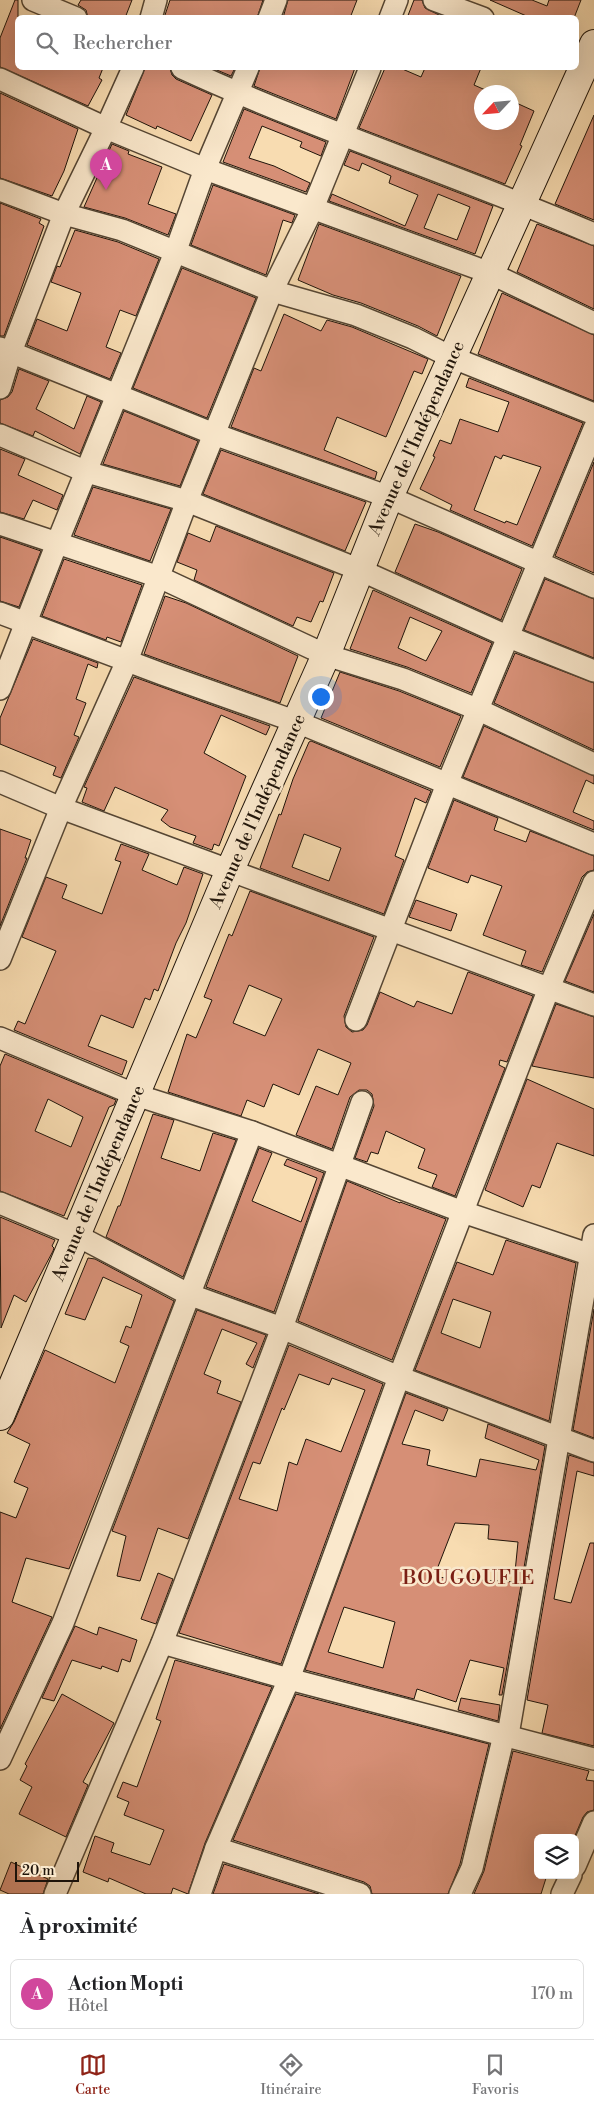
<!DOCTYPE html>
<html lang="fr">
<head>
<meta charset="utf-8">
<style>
	body { margin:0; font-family:"Libre Bodoni",serif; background:#f2f2f2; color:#202124 }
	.controls { position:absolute; right:15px; bottom:15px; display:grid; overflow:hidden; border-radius:8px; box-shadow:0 5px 20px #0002 }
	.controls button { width:45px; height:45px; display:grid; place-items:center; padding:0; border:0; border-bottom:1px solid #e0e0e0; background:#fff; color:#202124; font:25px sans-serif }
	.compass { position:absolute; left:474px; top:85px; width:45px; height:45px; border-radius:50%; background:#fff; box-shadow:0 5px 20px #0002; rotate:244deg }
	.scale { position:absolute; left:15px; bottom:12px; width:64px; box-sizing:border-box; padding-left:5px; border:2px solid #1f140a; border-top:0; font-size:14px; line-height:18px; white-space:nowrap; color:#1f140a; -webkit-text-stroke:4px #fae8cc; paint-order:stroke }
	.you { position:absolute; left:320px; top:696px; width:18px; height:18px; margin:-12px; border:4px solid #fff; border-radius:50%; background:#1a73e8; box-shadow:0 0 0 8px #1a73e833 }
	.badge { display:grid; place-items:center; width:32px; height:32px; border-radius:50%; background:#8f2418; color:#fff; font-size:16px; font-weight:700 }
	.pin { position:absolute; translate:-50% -41px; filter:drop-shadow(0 1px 2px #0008) }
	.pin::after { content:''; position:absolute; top:26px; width:18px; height:15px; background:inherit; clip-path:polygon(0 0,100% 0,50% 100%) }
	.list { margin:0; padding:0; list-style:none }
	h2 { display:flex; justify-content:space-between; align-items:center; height:65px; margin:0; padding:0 20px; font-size:21px }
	h2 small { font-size:16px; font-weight:400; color:#757577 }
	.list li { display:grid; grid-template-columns:32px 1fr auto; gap:15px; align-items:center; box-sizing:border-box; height:70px; margin:0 10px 10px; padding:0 10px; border:1px solid #e0e0e0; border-radius:8px }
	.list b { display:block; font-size:19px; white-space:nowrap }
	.list p { margin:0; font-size:16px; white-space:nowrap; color:#757577 }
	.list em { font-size:16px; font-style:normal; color:#757577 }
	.icon { flex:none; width:28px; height:28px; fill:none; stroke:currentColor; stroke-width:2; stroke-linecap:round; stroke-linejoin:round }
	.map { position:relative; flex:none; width:594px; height:1894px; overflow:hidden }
	.search { position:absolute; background:#fff; box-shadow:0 5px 20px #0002; left:15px; right:15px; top:15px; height:55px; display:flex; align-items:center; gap:12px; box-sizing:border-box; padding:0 18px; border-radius:8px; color:#757577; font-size:19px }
	.sheet { height:145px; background:#fff }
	nav { display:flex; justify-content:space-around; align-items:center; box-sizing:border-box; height:70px; border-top:1px solid #e0e0e0; background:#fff; font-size:14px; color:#757577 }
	nav a { display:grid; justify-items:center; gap:2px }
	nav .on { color:#8f2418 }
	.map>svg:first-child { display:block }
	.building { fill:#d68f76; stroke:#1f140a; fill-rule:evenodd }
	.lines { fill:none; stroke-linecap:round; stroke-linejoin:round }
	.minor-casing { stroke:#554634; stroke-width:24 }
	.secondary-casing { stroke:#1f140a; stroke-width:30 }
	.minor { stroke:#fae8cc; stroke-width:21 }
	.secondary { stroke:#fae8cc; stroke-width:28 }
	.labels { text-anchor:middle; stroke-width:5; stroke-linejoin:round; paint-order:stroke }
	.street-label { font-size:18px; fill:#1f140a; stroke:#fae8cc }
	.quarter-label { font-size:20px; letter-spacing:1px; fill:#7a1f14; stroke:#fae8cc }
</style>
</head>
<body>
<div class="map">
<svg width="594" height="1894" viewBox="0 0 594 1894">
	<rect width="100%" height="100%" fill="#f8dcb1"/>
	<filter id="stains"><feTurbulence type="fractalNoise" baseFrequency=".004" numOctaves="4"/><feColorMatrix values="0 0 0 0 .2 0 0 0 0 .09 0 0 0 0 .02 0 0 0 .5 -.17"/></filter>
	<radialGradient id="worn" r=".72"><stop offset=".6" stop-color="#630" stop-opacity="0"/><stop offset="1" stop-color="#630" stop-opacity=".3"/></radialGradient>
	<g class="building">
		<polygon points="15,0 18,0 18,68 103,68 99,78 102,80 88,106 0,67 0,38"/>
		<polygon points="81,0 132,0 125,18 88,18 86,10 78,5"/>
		<polygon points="170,0 263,0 257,18 164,18"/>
		<polygon points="288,0 357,0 350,18 283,18"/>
		<polygon points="414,0 422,0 425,8 439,15 438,18 407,18"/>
		<polygon points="490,0 532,0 547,6 549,0 581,0 574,18 531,18"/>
		<polygon points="145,68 170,68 172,75 176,79 212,95 191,141 157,126 156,129 126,115"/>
		<polygon points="212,68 235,68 231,76"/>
		<polygon points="260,68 355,68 336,119 254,86"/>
		<polygon points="385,68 400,68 421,77 425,68 481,68 474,85 490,92 482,92 482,122 512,122 512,101 534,111 520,145 522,146 505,184 359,128"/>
		<polygon points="0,93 78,129 64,171 52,196 0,178"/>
		<polygon points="244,109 326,142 321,156 300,147 302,142 262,126 249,158 274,166 310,183 306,192 223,162"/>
		<polygon points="594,115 594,220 555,204"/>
		<polygon points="112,144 129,151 128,154 162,167 148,204 176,214 168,235 125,218 84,207"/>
		<path d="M 350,151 L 493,206 L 475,254 L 329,201 L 332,194 L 405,226 L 418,195 L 389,183 L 391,176 L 362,163 L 359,171 L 344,165 ZM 438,194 L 470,207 L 457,240 L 424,228 Z"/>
		<polygon points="213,185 295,215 292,223 283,220 266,275 191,245"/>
		<polygon points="0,203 41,219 39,223 44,226 4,336 0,336"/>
		<polygon points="319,224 461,276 437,336 418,326 361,303 333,295 298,280"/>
		<polygon points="537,224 594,246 594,309 517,272"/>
		<polygon points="75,230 118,242 159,259 136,316 120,310 106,347 121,353 110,379 27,345 37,319 67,331 81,293 51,282 57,266 60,267"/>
		<polygon points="182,268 256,298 207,418 133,388"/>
		<polygon points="502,293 594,335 594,401 478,354"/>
		<polygon points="284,314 321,331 327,320 352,327 428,359 422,374 414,371 386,437 337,417 324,450 377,472 375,479 231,427 254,368 261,371"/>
		<polygon points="19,369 49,381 36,409 74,429 87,396 101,402 80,454 35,431 33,436 0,423 0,400 8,397 12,392"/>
		<path d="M 469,378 L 583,423 L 532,546 L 450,510 L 452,505 L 420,489 L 435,457 L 433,456 L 440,440 L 451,444 L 460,419 L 498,432 L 509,402 L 466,387 ZM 503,455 L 541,467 L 517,525 L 506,521 L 505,523 L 474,510 L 495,456 L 501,459 Z"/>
		<polygon points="124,411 198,441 180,486 103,464"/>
		<polygon points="0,449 25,459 18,475 63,495 57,510 33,500 24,519 0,512"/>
		<polygon points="221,450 366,502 345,551 203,494"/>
		<polygon points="594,462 594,573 555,556"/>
		<polygon points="93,487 171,509 150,561 74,535"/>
		<polygon points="415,524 438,532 522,569 501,620 395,572"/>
		<polygon points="216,526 334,573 323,602 320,601 311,622 297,617 293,626 194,580 197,570 177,562 188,533 210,542"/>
		<polygon points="0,537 41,551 19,607 0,601"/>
		<polygon points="64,559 142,585 121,642 107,637 106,640 42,616"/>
		<polygon points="545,579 594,599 594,658 524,630"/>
		<path d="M 373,590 L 492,643 L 471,693 L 407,667 L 350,649 ZM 410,617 L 442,631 L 426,661 L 398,648 Z"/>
		<polygon points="165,596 186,603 298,656 280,703 144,654"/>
		<polygon points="33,639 98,663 97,668 88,664 76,699 86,703 74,735 79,737 61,778 53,775 56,767 0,744 0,718"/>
		<polygon points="515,653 594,683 594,750 494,703"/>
		<polygon points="340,672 399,691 461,716 440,767 321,718"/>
		<polygon points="134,677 270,726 266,735 221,715 204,753 246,776 219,846 214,844 212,850 193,843 196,836 170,827 161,820 168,810 115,787 104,811 82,802 87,788 84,787"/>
		<polygon points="484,726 594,776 594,784 586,780 573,812 594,821 594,830 463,777"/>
		<path d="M 311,741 L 431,791 L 426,803 L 415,798 L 395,856 L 404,860 L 384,914 L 260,868 L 279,814 L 281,815 L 293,779 L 309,742 ZM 304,834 L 341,848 L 329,881 L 292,867 Z"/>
		<polygon points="454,800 498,818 494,830 526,842 530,831 594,856 594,870 587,872 582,877 542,972 521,965 526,951 483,935 502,886 471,875 468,883 428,868"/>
		<polygon points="0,829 31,840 25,858 27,858 0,926"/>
		<polygon points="121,844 149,854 142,870 177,885 184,867 203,874 186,923 176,943 158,991 154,989 150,1000 145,998 133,1028 101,1015 88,1046 127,1061 122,1075 14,1030 18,1021 25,1024 56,951 22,937 46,877 67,885 62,898 102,914 121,862 115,860"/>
		<path d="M 250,891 L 374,937 L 344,1016 L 346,1027 L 352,1032 L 363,1030 L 367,1025 L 380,992 L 414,1007 L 417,1001 L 452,1014 L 468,972 L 533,996 L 507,1062 L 500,1060 L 499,1065 L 505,1068 L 455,1196 L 432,1187 L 437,1175 L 418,1168 L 425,1149 L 386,1131 L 378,1154 L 371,1152 L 367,1162 L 355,1158 L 374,1106 L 372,1094 L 367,1090 L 359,1090 L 350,1097 L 332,1149 L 296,1135 L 316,1086 L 338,1095 L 351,1063 L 318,1049 L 299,1095 L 273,1084 L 264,1107 L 247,1100 L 241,1116 L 168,1092 L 187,1034 L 196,1038 L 212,1000 L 204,997 L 229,934 L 232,936 ZM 249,985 L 282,999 L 265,1036 L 233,1023 Z"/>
		<polygon points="416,900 457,914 451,931 409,917"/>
		<polygon points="594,914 594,992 565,981"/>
		<polygon points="556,1004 594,1017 594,1078 532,1066"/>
		<path d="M 5,1054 L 116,1100 L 114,1105 L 109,1107 L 64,1216 L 0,1191 L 0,1066 ZM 48,1099 L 83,1117 L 71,1147 L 35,1131 Z"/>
		<polygon points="527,1079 594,1109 594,1156 557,1143 540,1188 532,1185 523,1207 485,1190"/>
		<polygon points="153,1114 174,1120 161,1158 200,1171 213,1133 236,1140 183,1277 106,1237 118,1206 120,1206"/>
		<polygon points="259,1148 272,1153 252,1201 301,1222 317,1178 284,1165 287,1159 324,1173 274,1312 206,1287"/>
		<polygon points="347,1181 400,1203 400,1202 446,1219 392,1360 298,1321"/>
		<polygon points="0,1217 55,1240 52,1246 54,1248 53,1251 26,1302 14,1295 1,1328"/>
		<path d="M 506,1240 L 576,1263 L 549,1421 L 415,1370 L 457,1262 L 493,1275 ZM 453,1299 L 491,1312 L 480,1348 L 441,1333 Z"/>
		<polygon points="88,1258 95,1259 174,1301 69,1569 26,1558 12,1602 52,1617 0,1729 0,1512 16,1518 28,1488 14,1482 30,1444 7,1433 14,1422 45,1350 115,1383 129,1346 120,1342 126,1326 131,1328 142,1295 103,1277 85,1320 65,1314"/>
		<polygon points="594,1309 594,1438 573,1430"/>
		<polygon points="197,1310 266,1335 253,1368 246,1364 257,1343 222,1329 204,1374 221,1381 217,1393 241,1402 188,1539 158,1528 140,1581 117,1576 126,1536 112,1531"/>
		<path d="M 289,1345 L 383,1384 L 281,1664 L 179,1633 ZM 299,1374 L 329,1385 L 332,1378 L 365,1390 L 341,1452 L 306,1439 L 297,1465 L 289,1462 L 277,1511 L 239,1499 L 253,1462 L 260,1464 L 282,1408 L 284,1410 Z"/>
		<path d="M 406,1393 L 448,1409 L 443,1421 L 415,1410 L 402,1444 L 430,1450 L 427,1465 L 476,1477 L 480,1459 L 536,1470 L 539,1460 L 485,1438 L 488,1424 L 545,1446 L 502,1695 L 499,1695 L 504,1668 L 470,1660 L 456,1702 L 417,1689 L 414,1699 L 305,1670 ZM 455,1523 L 489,1525 L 488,1539 L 518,1542 L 514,1582 L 434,1577 ZM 344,1607 L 395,1622 L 383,1668 L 328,1652 Z"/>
		<polygon points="569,1455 594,1463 594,1476 577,1471 554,1599 571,1603 590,1543 594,1543 594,1746 542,1733 548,1705 527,1700"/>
		<polygon points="158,1573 173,1579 156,1624 141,1619"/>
		<polygon points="75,1626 97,1635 99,1627 137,1640 130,1662 122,1659 118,1672 102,1666 101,1669 72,1660 54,1701 42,1698"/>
		<polygon points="175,1660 272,1687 205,1843 188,1894 173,1888 171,1894 146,1894 109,1878 108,1882 83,1872 95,1836 114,1843 111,1852 150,1865 164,1830 124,1815 129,1802 117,1797 123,1782 137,1787 161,1721 156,1719"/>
		<polygon points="62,1694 114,1723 83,1782 88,1785 66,1837 19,1814 32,1787 20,1780 27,1766 25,1764"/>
		<polygon points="296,1694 489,1744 460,1864 448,1894 372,1894 370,1886 364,1882 233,1840"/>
		<polygon points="461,1698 500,1705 498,1721 458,1710"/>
		<polygon points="513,1751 589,1771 586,1780 594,1781 594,1810 587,1812 583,1817 574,1838 538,1838 538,1875 547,1875 541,1894 474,1894 484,1871"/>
		<polygon points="11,1862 48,1879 43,1894 9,1894 0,1890"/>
		<polygon points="224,1864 319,1894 213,1894"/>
	</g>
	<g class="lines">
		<defs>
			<g id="minor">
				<polyline points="33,0 76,18"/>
				<polyline points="434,0 483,18"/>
				<polyline points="151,18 156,0"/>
				<polyline points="269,18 276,0"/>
				<polyline points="390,18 397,0"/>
				<path d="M 182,68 C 316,130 458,175 594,234"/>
				<polyline points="0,79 106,128 205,169 490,273 594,323"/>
				<polyline points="0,190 64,214 122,230 272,291 356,315 413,338 451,357 594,414"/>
				<polyline points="0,348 214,434 389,497 594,587"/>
				<polyline points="0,388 11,352 64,214 106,128 133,68"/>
				<polyline points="0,435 87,472 187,501 360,570 509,637 594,671"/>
				<polyline points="0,524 159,577 326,655 403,679 479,710 594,764"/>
				<polyline points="0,613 162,674 297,722 594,844"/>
				<polyline points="0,689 57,543 176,250 205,169 248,68"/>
				<polyline points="0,782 61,808 594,1005"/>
				<polyline points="0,959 61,808 127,661 187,501 272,291 313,208 370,68"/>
				<polyline points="356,1020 447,784 594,429"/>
				<polyline points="0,1038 136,1095 252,1132 463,1212 594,1256"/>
				<polyline points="0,1203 76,1235 188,1294 282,1328 399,1377 594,1451"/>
				<polyline points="162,1643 289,1679 594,1759"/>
				<polyline points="0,1759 63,1623 252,1132"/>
				<polyline points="216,1848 360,1894"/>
				<polyline points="575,1866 594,1822"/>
				<polyline points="55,1894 162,1643 282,1328 362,1102"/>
				<polyline points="200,1894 216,1848 289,1679 399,1377 549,988 594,882"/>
				<polyline points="460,1894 472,1868 504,1735 509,1729 594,1235"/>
				<polyline points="562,1894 571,1875"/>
			</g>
			<polyline id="secondary" points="0,1416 230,870 326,655 389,497 594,44"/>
		</defs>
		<use href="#minor" class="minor-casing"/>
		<use href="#secondary" class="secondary-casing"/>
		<use href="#minor" class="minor"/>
		<use href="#secondary" class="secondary"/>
	</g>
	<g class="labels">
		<g class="street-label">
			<text transform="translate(416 438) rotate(-66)" y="6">Avenue de l'Indépendance</text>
			<text transform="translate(257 811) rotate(-66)" y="6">Avenue de l'Indépendance</text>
			<text transform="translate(98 1183) rotate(-67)" y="6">Avenue de l'Indépendance</text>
		</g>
		<g class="quarter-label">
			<text x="469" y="1584">BOUGOUFIE</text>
		</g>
	</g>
	<rect width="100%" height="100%" filter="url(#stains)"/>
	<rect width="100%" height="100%" fill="url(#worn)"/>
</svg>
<div class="controls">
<button><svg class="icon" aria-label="layers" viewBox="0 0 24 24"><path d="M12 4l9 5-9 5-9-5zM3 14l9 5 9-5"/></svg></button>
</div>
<svg class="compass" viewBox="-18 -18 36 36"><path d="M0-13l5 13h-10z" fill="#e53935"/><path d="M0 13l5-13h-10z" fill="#757577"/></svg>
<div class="scale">20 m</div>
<div class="you"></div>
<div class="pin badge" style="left:106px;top:190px;background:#d1479c">A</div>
<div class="search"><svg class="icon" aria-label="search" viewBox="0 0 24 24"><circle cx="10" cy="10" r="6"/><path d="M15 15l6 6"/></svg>Rechercher</div>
</div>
<section class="sheet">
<h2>À proximité<small></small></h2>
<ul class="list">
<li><span class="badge" style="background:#d1479c">A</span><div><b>Action Mopti</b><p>Hôtel</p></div><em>170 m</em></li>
</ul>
</section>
<nav>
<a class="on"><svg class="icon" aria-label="map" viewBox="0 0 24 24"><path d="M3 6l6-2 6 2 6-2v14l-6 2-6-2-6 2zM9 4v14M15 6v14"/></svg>Carte</a>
<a><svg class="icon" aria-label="directions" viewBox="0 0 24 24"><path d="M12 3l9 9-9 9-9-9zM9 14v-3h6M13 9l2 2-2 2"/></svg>Itinéraire</a>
<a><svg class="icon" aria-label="saved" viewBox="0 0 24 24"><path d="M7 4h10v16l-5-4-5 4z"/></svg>Favoris</a>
</nav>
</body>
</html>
